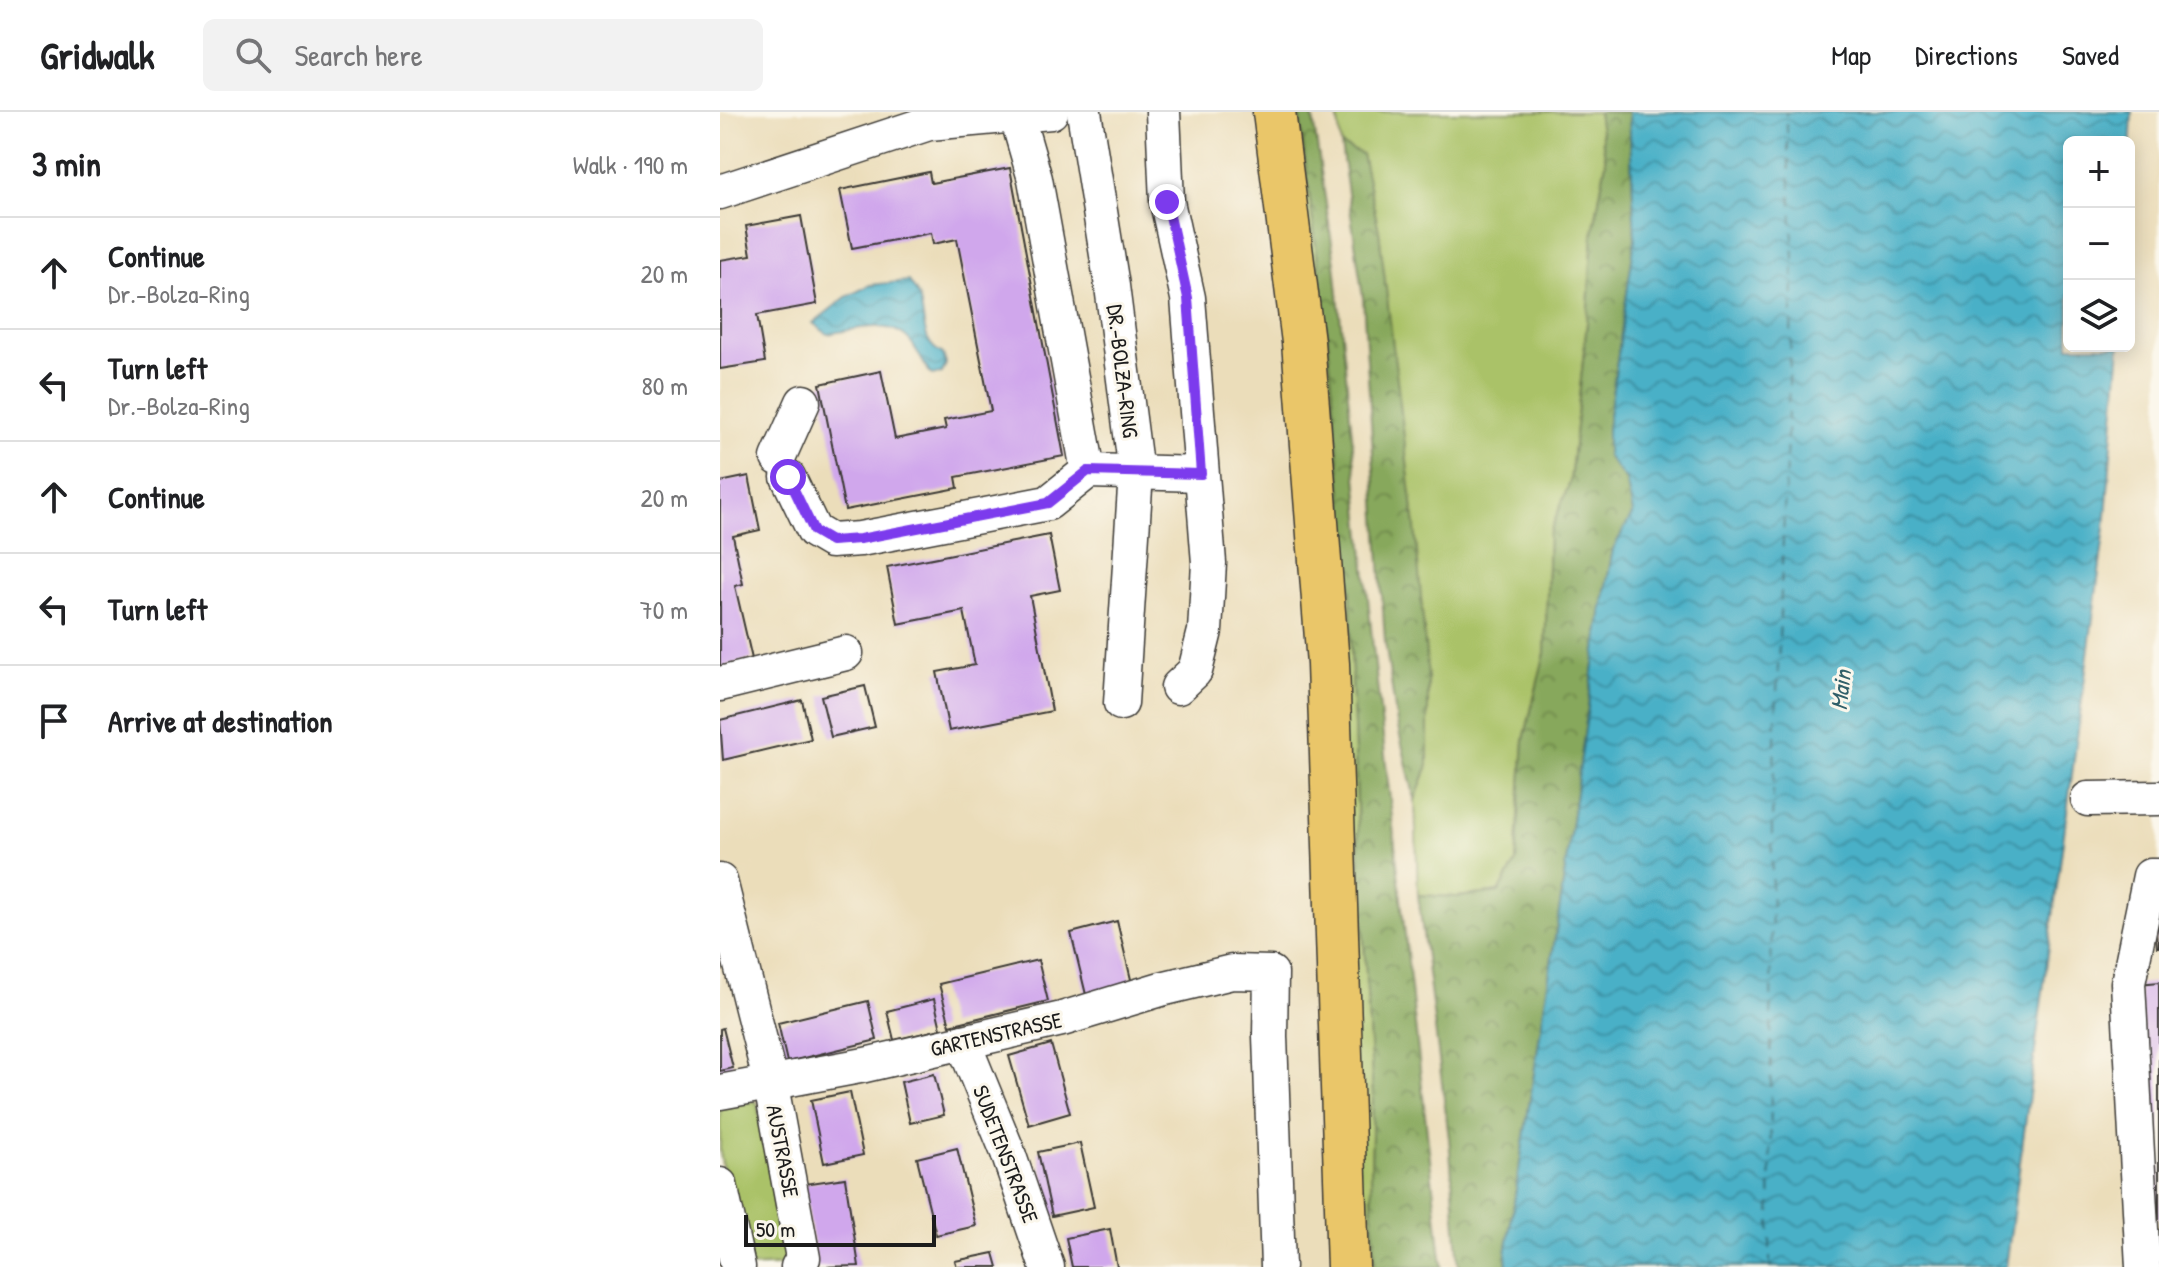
<!DOCTYPE html>
<html lang="en">
<head>
<meta charset="utf-8">
<style>
	body { margin:0; font-family:"Patrick Hand",sans-serif; background:#f2f2f2; color:#202124 }
	.controls { position:absolute; right:24px; top:24px; display:grid; overflow:hidden; border-radius:12px; box-shadow:0 4px 20px #0003 }
	.controls button { width:72px; height:72px; display:grid; place-items:center; padding:0; border:0; border-bottom:2px solid #e0e0e0; background:#fff; color:#202124; font:40px sans-serif }
	.scale { position:absolute; left:24px; bottom:20px; width:192px; box-sizing:border-box; padding-left:8px; border:4px solid #1c1c1c; border-top:0; font-size:22px; line-height:28px; white-space:nowrap; color:#1c1c1c; -webkit-text-stroke:6px #fbf7ec; paint-order:stroke }
	.stop { position:absolute; width:24px; height:24px; margin:-18px; border:6px solid #7c3aed; border-radius:50%; background:#fff }
	.stop.end { background:#7c3aed; border-color:#fff; box-shadow:0 2px 8px #0008 }
	.list { margin:0; padding:0; list-style:none }
	h2 { display:flex; justify-content:space-between; align-items:center; height:104px; margin:0; padding:0 32px; font-size:34px }
	h2 small { font-size:26px; font-weight:400; color:#757577 }
	.list li { display:grid; grid-template-columns:52px 1fr auto; gap:24px; align-items:center; box-sizing:border-box; height:112px; padding:0 32px; border-top:2px solid #e0e0e0 }
	.list b { display:block; font-size:30px; white-space:nowrap }
	.list p { margin:0; font-size:26px; white-space:nowrap; color:#757577 }
	.list em { font-size:26px; font-style:normal; color:#757577 }
	.icon { flex:none; width:44px; height:44px; fill:none; stroke:currentColor; stroke-width:2; stroke-linecap:round; stroke-linejoin:round }
	.map { position:relative; flex:none; width:1439px; height:1155px; overflow:hidden }
	header { display:flex; align-items:center; gap:48px; box-sizing:border-box; height:112px; padding:0 40px; background:#fff; border-bottom:2px solid #e0e0e0 }
	header strong { font-size:38px }
	nav { display:flex; gap:44px; margin-inline-start:auto; font-size:28px }
	.search { width:560px; height:72px; background:#f2f2f2; display:flex; align-items:center; gap:20px; box-sizing:border-box; padding:0 28px; border-radius:12px; color:#757577; font-size:30px }
	main { display:flex }
	aside { flex:1; background:#fff }
	.map>svg:first-child { display:block }
	.green { fill:#aac267; stroke:#636f42; stroke-width:2 }
	.forest { fill:url(#forest-crowns); stroke:#52623c; stroke-width:2 }
	.water { fill:url(#water-waves); stroke:#326672; stroke-width:2 }
	.lines { fill:none; stroke-linecap:round; stroke-linejoin:round }
	.ferry { stroke:#305f69; stroke-width:2; stroke-dasharray:10 8; stroke-linecap:butt }
	.building { fill:#d0a7ec }
	.minor-casing { stroke:#3b3934; stroke-width:37 }
	.major-casing { stroke:#3b3934; stroke-width:45 }
	.minor { stroke:#fff; stroke-width:34 }
	.major { stroke:#eac669; stroke-width:42 }
	.route { stroke:#7c3aed; stroke-width:10 }
	.labels { text-anchor:middle; stroke-width:6; stroke-linejoin:round; paint-order:stroke }
	.street-label { font-size:22px; fill:#1c1c1c; stroke:#fbf7ec }
	.water-label { font-size:24px; font-style:italic; fill:#305f69; stroke:#fbf7ec }
</style>
</head>
<body>
<header>
<strong>Gridwalk</strong>
<div class="search"><svg class="icon" aria-label="search" viewBox="0 0 24 24"><circle cx="10" cy="10" r="6"/><path d="M15 15l6 6"/></svg>Search here</div>
<nav><a>Map</a><a>Directions</a><a>Saved</a></nav>
</header>
<main>
<aside>
<h2>3 min<small>Walk · 190 m</small></h2>
<ul class="list">
<li><svg class="icon" aria-label="ahead" viewBox="0 0 24 24"><path d="M12 20V5M6 11l6-6 6 6"/></svg><div><b>Continue</b><p>Dr.-Bolza-Ring</p></div><em>20 m</em></li>
<li><svg class="icon" aria-label="left" viewBox="0 0 24 24"><path d="M17 20v-9H6M10 6l-5 5 5 5"/></svg><div><b>Turn left</b><p>Dr.-Bolza-Ring</p></div><em>80 m</em></li>
<li><svg class="icon" aria-label="ahead" viewBox="0 0 24 24"><path d="M12 20V5M6 11l6-6 6 6"/></svg><div><b>Continue</b></div><em>20 m</em></li>
<li><svg class="icon" aria-label="left" viewBox="0 0 24 24"><path d="M17 20v-9H6M10 6l-5 5 5 5"/></svg><div><b>Turn left</b></div><em>70 m</em></li>
<li><svg class="icon" aria-label="arrive" viewBox="0 0 24 24"><path d="M6 21V4h12l-3 4 3 4H6"/></svg><div><b>Arrive at destination</b></div></li>
</ul>
</aside>
<div class="map">
<svg width="1439" height="1155" viewBox="0 0 1439 1155">
	<defs>
		<pattern id="forest-crowns" width="20" height="18" patternUnits="userSpaceOnUse" patternTransform="scale(2)"><rect width="20" height="18" fill="#87a85c"/><path d="M2 6a3 3 0 1 1 6 0M12 15a3 3 0 1 1 6 0" fill="none" stroke="#6e884b"/></pattern>
		<pattern id="water-waves" width="16" height="10" patternUnits="userSpaceOnUse" patternTransform="scale(2)"><rect width="16" height="10" fill="#48b0c7"/><path d="M0 5q4-4 8 0t8 0" fill="none" stroke="#3b8ea1"/></pattern>
	</defs>
	<rect width="100%" height="100%" fill="#fbf7ec"/>
	<filter id="ink" filterUnits="userSpaceOnUse"><feTurbulence type="fractalNoise" baseFrequency=".0125" numOctaves="2"/><feDisplacementMap in="SourceGraphic" scale="16" xChannelSelector="R" yChannelSelector="G"/><feConvolveMatrix kernelMatrix="1 2 1 2 8 2 1 2 1" color-interpolation-filters="sRGB"/></filter>
	<filter id="wash" filterUnits="userSpaceOnUse"><feTurbulence type="fractalNoise" baseFrequency=".006" numOctaves="4" result="noise"/><feDisplacementMap in="SourceGraphic" scale="32" xChannelSelector="R" yChannelSelector="G"/><feGaussianBlur stdDeviation="1.8" result="paint"/><feColorMatrix in="noise" values="0 0 0 0 0 0 0 0 0 0 0 0 0 0 0 0 0 1.4 0 .05"/><feComposite in="paint" operator="in"/></filter>
	<g filter="url(#wash)">
		<rect width="100%" height="100%" fill="#ebddba"/>
		<g class="green">
			<polygon points="574,0 579,0 608,228 631,484 631,538 639,741 653,984 651,1063 655,1155 643,1155"/>
			<polygon points="617,0 878,0 886,50 873,121 867,211 850,370 829,423 825,541 804,628 796,750 779,780 737,785 698,783 695,688 708,653 673,244 659,119 642,43 621,33"/>
			<polygon points="34,989 37,990 68,1153 20,1155 0,1040 0,997"/>
		</g>
		<g class="forest">
			<polygon points="579,0 592,0 615,151 652,526 722,1155 655,1155 651,1063 653,984 639,741 631,538 631,484 608,228"/>
			<polygon points="878,0 909,0 915,127 887,317 887,344 906,368 914,401 893,437 882,496 841,787 786,1142 787,1155 739,1155 729,1026 698,783 737,785 779,780 796,750 804,628 825,541 829,423 850,370 867,211 873,121 886,50"/>
			<polygon points="621,33 642,42 659,119 695,415 708,566 708,653 695,688 677,611 665,530 643,186"/>
		</g>
		<g class="water">
			<polygon points="909,0 1412,0 1409,67 1409,30 1349,30 1349,234 1400,234 1385,416 1286,1155 787,1155 786,1142 841,787 882,496 893,437 913,401 906,368 887,344 887,317 915,127"/>
			<path d="M 189,169 C 192,174 197,180 199,186 C 206,207 200,231 223,242 L 226,252 L 222,261 L 212,263 C 203,252 199,241 191,230 C 172,205 134,218 107,222 L 93,211 L 126,185 L 150,173 Z"/>
		</g>
		<g class="lines">
			<polyline class="ferry" points="1050,1155 1052,708 1074,146 1066,0"/>
		</g>
		<g id="blocks">
			<g class="building">
				<polygon points="290,56 344,344 236,365 238,376 125,398 100,272 161,259 175,327 226,317 224,308 271,299 237,127 213,132 211,121 132,136 120,78 209,60 211,71"/>
				<polygon points="81,104 97,192 37,203 45,250 0,257 0,148 31,143 26,114"/>
				<polygon points="29,364 40,418 13,424 23,472 15,474 32,547 0,555 0,370"/>
				<polygon points="329,423 340,478 310,484 332,599 229,619 217,560 255,553 244,499 178,512 167,455"/>
				<polygon points="145,574 155,615 111,625 101,584"/>
				<polygon points="82,588 91,627 3,648 0,608"/>
				<polygon points="1433,789 1439,789 1439,835 1437,835"/>
				<polygon points="397,809 414,880 368,891 351,821"/>
				<polygon points="318,848 328,889 230,913 219,872"/>
				<polygon points="1439,870 1439,1107 1437,1107 1419,872"/>
				<polygon points="214,887 221,917 174,928 167,899"/>
				<polygon points="148,889 157,928 67,950 58,911"/>
				<polygon points="3,916 13,956 0,959 0,917"/>
				<polygon points="331,932 350,1001 309,1013 289,944"/>
				<polygon points="214,962 224,1003 190,1011 181,970"/>
				<polygon points="130,980 143,1043 104,1051 91,988"/>
				<polygon points="360,1031 374,1095 332,1104 318,1040"/>
				<polygon points="237,1036 256,1114 216,1123 197,1046"/>
				<polygon points="125,1066 139,1154 97,1155 84,1072"/>
				<polygon points="390,1117 397,1155 352,1155 346,1126"/>
				<polygon points="274,1141 278,1155 237,1155 235,1149"/>
			</g>
		</g>
	</g>
	<g filter="url(#ink)">
		<use href="#blocks" fill-opacity="0" stroke="#3b3934" stroke-width="2"/>
		<g class="lines">
			<defs>
				<g id="minor">
					<polyline points="364,0 392,174 416,361 401,591"/>
					<polyline points="443,0 447,90 468,186 489,451 485,519 475,559 458,575"/>
					<polyline points="297,5 315,67 368,359"/>
					<polyline points="0,80 209,11 331,0"/>
					<polyline points="58,346 83,290"/>
					<polyline points="68,365 94,419 111,429 140,427 328,391 368,359 481,362"/>
					<polyline points="0,572 126,541"/>
					<polyline points="1368,687 1439,686"/>
					<polyline points="0,769 50,968 83,1146 78,1155"/>
					<polyline points="243,930 287,1038 327,1155"/>
					<polyline points="0,980 145,953 342,907 441,877 512,860 551,861 550,924 558,1155"/>
					<polyline points="0,1073 18,1155"/>
					<polyline points="1423,1155 1408,871 1430,764 1439,764"/>
				</g>
				<polyline id="major" points="554,0 583,230 608,552 628,1155"/>
			</defs>
			<use href="#minor" class="minor-casing"/>
			<use href="#major" class="major-casing"/>
			<use href="#minor" class="minor"/>
			<use href="#major" class="major"/>
		</g>
	</g>
	<g class="lines" filter="url(#ink)">
		<polyline class="route" points="68,365 94,419 111,429 140,427 328,391 368,359 481,362 468,186 447,90"/>
	</g>
	<g class="labels">
		<g class="street-label">
			<text transform="translate(403 259) rotate(83)" y="8">DR.-BOLZA-RING</text>
			<text transform="translate(276 922) rotate(-13)" y="8">GARTENSTRASSE</text>
			<text transform="translate(63 1039) rotate(79)" y="8">AUSTRASSE</text>
			<text transform="translate(286 1042) rotate(69)" y="8">SUDETENSTRASSE</text>
		</g>
		<g class="water-label">
			<text transform="translate(1121 578) rotate(-84)" y="8">Main</text>
		</g>
	</g>
</svg>
<div class="controls">
<button>+</button>
<button>−</button>
<button><svg class="icon" aria-label="layers" viewBox="0 0 24 24"><path d="M12 4l9 5-9 5-9-5zM3 14l9 5 9-5"/></svg></button>
</div>
<div class="scale">50 m</div>
<div class="stop" style="left:68px;top:365px"></div>
<div class="stop end" style="left:447px;top:90px"></div>
</div>
</main>
</body>
</html>
